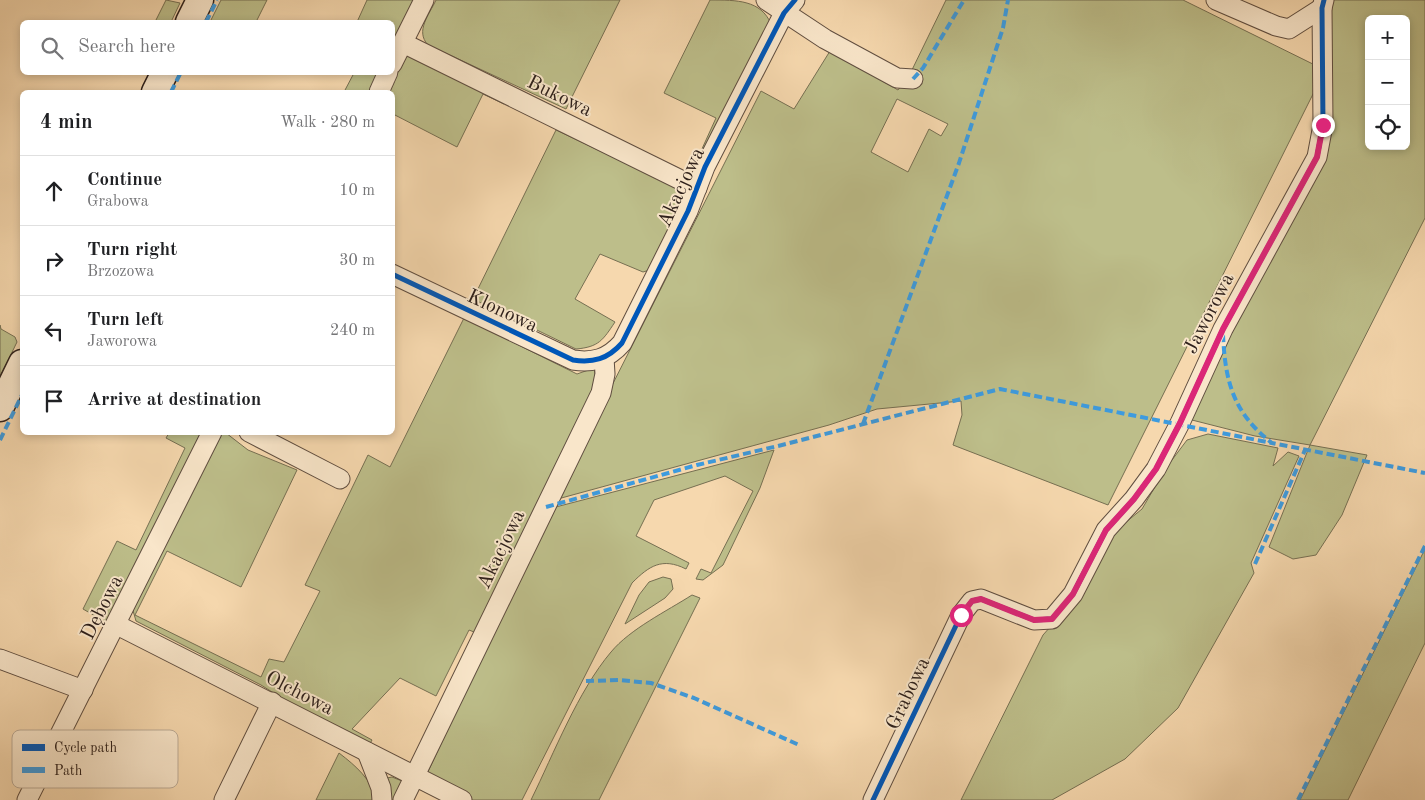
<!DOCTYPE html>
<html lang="en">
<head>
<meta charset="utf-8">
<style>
	body { margin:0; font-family:"Old Standard TT",serif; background:#f6f6f6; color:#202124 }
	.controls { position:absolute; right:15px; top:15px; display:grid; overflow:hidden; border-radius:8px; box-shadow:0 2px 8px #0003 }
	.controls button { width:45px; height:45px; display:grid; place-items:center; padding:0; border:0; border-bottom:1px solid #e0e0e0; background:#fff; color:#202124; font:25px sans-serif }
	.stop { position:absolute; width:15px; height:15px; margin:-11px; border:4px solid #db2777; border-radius:50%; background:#fff }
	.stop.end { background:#db2777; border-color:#fff; box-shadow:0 1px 5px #0008 }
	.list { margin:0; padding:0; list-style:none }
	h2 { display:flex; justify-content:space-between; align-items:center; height:65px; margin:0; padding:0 20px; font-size:21px }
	h2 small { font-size:16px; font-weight:400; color:#757577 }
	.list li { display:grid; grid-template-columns:32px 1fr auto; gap:15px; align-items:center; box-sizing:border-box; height:70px; padding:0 20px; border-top:1px solid #e0e0e0 }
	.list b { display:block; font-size:19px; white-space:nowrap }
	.list p { margin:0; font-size:16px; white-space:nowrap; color:#757577 }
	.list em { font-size:16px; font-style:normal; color:#757577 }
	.icon { flex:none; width:28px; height:28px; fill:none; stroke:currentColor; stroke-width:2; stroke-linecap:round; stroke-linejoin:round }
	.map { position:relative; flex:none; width:1425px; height:800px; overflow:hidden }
	.search { position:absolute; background:#fff; box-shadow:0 2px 8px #0003; left:20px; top:20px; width:375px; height:55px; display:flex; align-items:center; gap:12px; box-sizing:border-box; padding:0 18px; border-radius:8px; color:#757577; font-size:19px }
	.panel { position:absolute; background:#fff; box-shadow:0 2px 8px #0003; left:20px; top:90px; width:375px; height:345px; border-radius:8px }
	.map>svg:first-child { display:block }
	.green { fill:#bdbe8a; stroke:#766f52; fill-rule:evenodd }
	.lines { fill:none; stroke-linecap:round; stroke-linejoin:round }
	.street-casing { stroke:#604e40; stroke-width:21 }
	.secondary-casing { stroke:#2e201b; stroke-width:29 }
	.street { stroke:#f9e6ca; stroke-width:19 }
	.secondary { stroke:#f9e6ca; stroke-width:26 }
	.quiet { stroke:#3d9bdf; stroke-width:4; stroke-dasharray:8 4; stroke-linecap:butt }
	.cycleway-casing { stroke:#f9e6ca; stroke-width:8 }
	.cycleway { stroke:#0057b8; stroke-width:5 }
	.route { stroke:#db2777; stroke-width:6 }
	.labels { text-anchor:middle; stroke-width:4; stroke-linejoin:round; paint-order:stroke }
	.street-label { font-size:20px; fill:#2e201b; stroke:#f9e6ca }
	.key { fill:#f9e6ca; stroke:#bcab96; stroke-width:1 }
	.key-label { font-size:14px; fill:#2e201b }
</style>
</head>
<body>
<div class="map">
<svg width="1425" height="800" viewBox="0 0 1425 800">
	<rect width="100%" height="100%" fill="#f6d8ae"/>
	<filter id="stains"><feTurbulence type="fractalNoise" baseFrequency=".004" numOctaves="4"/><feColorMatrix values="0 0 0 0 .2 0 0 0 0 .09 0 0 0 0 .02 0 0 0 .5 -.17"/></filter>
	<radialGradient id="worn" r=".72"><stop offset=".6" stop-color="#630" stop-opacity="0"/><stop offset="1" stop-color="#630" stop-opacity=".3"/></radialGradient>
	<g class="green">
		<polygon points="166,0 180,3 171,22 155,22"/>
		<polygon points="221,0 267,0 256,22 210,22"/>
		<polygon points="367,0 415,0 393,45 392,22 357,22"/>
		<path d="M 436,0 L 620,0 L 566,109 L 428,45 C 415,31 429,15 436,0 Z"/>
		<path d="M 710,0 C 737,0 761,0 771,24 L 705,153 L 701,151 L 716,118 L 664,93 Z"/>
		<path d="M 946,0 L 1183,0 L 1325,70 L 1108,505 L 953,445 L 962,415 L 961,401 L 877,409 L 829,425 L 554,500 L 761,91 L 794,109 L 830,51 L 898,90 L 910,74 ZM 897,99 L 948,124 L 941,136 L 929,129 L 908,172 L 871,152 Z"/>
		<path d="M 1330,0 L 1425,0 L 1425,218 L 1310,445 L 1367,455 L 1342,515 L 1316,555 L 1293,559 L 1269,547 L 1310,445 L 1255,436 L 1188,419 L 1240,314 L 1319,165 ZM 1369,19 L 1406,19 L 1406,146 L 1369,146 Z"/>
		<polygon points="415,55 502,98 504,104 483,94 457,147 393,114 392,92 384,92 405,57"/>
		<polygon points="354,73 379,73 370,92 344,92"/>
		<path d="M 556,130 L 672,185 L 682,192 L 684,199 L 653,269 L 643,272 L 600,254 L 575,299 L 615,322 C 603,340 599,347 576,349 L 473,299 Z"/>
		<polygon points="464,318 577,374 594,368 597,387 479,634 469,630 436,696 400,678 352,729 372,740 367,749 304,712 261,685 136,621 132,607 216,436 226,433 248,450 297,470 241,587 167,551 135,615 261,677 269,659 284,662 320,591 305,585 368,455 390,467"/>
		<polygon points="0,325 1,329 15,337 17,342 0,377"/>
		<polygon points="169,433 202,433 109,624 83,609 117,541 136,550 185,448 166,438"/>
		<polygon points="1208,434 1278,448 1273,466 1288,452 1299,456 1251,563 1254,573 1178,708 1125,759 1052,800 961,800 1043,635 1059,617 1107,542 1120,527 1142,509 1166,468 1187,440"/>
		<path d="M 774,450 L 760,488 L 723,565 L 703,580 L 696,579 L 701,569 L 711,573 L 753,491 L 725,476 L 654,500 L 636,536 L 689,563 L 686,569 C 662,557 649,566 632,583 L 522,800 L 472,800 L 424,780 L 552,508 Z"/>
		<polygon points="1425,549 1425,643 1348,800 1300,800"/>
		<polygon points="663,577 671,579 673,589 665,598 625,624 639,595 649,582"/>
		<path d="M 692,595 L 700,598 L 599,800 L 531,800 C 554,753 578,691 611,652 C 630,629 667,611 692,595 Z"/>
		<path d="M 339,753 C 356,766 371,779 377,800 L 316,800 Z"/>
		<polygon points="392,777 402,781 403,785 396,800 390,800 387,778"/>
	</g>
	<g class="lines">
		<defs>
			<g id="street">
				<polyline points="766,0 825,39 897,78 913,79"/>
				<polyline points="1216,0 1276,26 1289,29 1322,8"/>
				<polyline points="403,43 697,188"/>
				<polyline points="392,64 424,0"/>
				<polyline points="379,92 388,72"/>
				<path d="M 392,274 L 573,360 C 593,363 608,359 622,343 L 688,211 L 705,167 L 784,13 L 795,0"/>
				<polyline points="249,432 340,479"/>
				<polyline points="117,625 462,800"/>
				<polyline points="0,659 83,690"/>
				<polyline points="367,752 381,788 382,800"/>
				<polyline points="27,800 212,432"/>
				<polyline points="224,800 272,702"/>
				<polyline points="403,800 601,393 605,374 604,358"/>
				<polyline points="873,800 961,615 972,601 981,599 1034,620 1052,619 1073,594 1106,530 1134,499 1156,469 1180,423 1223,329 1317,157 1323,125 1322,8 1324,0"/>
			</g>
			<g id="secondary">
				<polyline points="189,22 200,0"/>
				<polyline points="155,92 165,72"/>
				<polyline points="0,408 22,363"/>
			</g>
		</defs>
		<use href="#street" class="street-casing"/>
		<use href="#secondary" class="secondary-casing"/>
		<use href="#street" class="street"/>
		<use href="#secondary" class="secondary"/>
		<g class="quiet">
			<polyline points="206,22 217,0"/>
			<polyline points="913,79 923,68 964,0"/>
			<polyline points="171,92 181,72"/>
			<path d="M 1223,334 C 1225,381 1233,413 1272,443 L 1425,473"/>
			<polyline points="863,424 959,163 1003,28 1008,0"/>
			<polyline points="0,440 22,395"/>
			<polyline points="546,507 697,465 782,445 1000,389 1272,443"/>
			<polyline points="1255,564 1305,450"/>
			<polyline points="586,681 619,680 651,683 694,698 799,745"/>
			<polyline points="1298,800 1425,546"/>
		</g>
		<defs>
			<g id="cycleway">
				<path d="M 392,274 L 573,360 C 593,363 608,359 622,343 L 688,211 L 705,167 L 784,13 L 795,0"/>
				<polyline points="873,800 961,615 972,601 981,599 1034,620 1052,619 1073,594 1106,530 1134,499 1156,469 1180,423 1223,329 1317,157 1323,125 1322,8 1324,0"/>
			</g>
		</defs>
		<use href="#cycleway" class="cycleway-casing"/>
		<use href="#cycleway" class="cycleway"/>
	</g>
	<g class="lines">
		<polyline class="route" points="961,615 972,601 981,599 1034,620 1052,619 1073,594 1106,530 1134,499 1156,469 1180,423 1223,329 1317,157 1323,125"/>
	</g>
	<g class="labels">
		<g class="street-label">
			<text transform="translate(560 95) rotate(26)" y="7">Bukowa</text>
			<text transform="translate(680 187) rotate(-65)" y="7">Akacjowa</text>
			<text transform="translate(503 310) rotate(25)" y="7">Klonowa</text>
			<text transform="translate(1208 313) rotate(-63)" y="7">Jaworowa</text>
			<text transform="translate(500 549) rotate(-64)" y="7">Akacjowa</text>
			<text transform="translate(101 607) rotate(-63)" y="7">Dębowa</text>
			<text transform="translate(300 692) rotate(27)" y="7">Olchowa</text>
			<text transform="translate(907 693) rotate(-65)" y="7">Grabowa</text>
		</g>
	</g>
	<rect x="12" y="730" width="166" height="58" rx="8" class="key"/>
	<rect x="22" y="744" width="23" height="7" fill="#0057b8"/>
	<rect x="22" y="767" width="23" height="6" fill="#3d9bdf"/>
	<g class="key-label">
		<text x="54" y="752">Cycle path</text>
		<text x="54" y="775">Path</text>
	</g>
	<rect width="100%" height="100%" filter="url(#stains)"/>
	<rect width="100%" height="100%" fill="url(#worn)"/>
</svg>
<div class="controls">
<button>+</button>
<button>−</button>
<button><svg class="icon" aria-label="locate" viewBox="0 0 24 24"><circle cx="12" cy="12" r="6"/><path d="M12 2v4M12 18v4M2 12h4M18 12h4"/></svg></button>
</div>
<div class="stop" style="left:961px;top:615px"></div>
<div class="stop end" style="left:1323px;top:125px"></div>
<div class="search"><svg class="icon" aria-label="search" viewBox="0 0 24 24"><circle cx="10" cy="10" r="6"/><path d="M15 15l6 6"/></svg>Search here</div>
<section class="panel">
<h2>4 min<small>Walk · 280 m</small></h2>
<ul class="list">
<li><svg class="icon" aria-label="ahead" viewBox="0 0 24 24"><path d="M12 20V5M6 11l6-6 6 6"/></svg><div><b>Continue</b><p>Grabowa</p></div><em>10 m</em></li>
<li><svg class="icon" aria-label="right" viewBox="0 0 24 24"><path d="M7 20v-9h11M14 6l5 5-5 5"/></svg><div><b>Turn right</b><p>Brzozowa</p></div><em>30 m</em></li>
<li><svg class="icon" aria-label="left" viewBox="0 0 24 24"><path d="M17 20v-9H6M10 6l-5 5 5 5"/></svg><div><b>Turn left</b><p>Jaworowa</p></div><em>240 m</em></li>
<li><svg class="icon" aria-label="arrive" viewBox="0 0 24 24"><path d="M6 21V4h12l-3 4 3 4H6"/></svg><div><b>Arrive at destination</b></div></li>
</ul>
</section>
</div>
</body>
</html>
